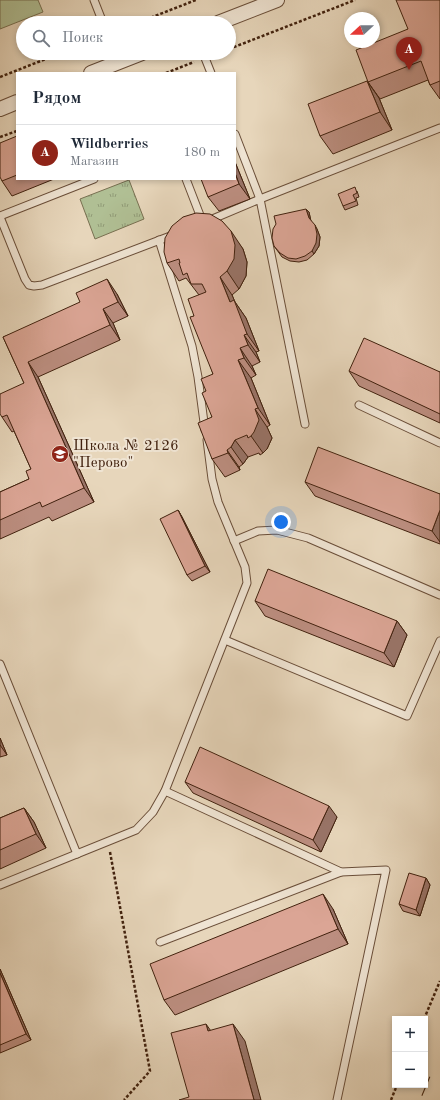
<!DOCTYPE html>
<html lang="ru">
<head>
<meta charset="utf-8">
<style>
	body { margin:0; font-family:"Old Standard TT",serif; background:#f6f6f7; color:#1f2937 }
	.controls { position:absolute; right:12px; bottom:12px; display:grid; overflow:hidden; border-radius:0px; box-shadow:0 2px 6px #0003 }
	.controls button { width:36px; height:36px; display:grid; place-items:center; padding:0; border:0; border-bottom:1px solid #e0e1e3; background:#fff; color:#1f2937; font:20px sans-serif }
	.compass { position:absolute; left:344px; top:12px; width:36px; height:36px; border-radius:50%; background:#fff; box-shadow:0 2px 6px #0003; rotate:249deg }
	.you { position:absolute; left:281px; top:522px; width:14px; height:14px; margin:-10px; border:3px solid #fff; border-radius:50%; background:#1a73e8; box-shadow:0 0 0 6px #1a73e833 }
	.badge { display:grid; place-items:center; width:26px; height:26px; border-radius:50%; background:#8f2418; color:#fff; font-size:13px; font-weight:700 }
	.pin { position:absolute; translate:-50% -33px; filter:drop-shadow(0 1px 2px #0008) }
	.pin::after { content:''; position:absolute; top:21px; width:14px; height:12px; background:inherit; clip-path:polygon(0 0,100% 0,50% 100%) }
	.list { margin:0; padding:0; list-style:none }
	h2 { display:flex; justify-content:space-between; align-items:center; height:52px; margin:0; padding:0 16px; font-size:17px }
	h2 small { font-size:13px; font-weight:400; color:#747a83 }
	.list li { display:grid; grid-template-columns:26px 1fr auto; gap:12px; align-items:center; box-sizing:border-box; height:56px; padding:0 16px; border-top:1px solid #e0e1e3 }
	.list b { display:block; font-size:15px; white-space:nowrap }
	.list p { margin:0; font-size:13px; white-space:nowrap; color:#747a83 }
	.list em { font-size:13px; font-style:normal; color:#747a83 }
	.icon { flex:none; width:22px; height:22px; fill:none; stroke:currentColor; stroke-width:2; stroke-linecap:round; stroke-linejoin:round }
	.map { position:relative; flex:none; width:440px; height:1100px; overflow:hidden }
	.search { position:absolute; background:#fff; box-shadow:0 2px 6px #0003; left:16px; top:16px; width:220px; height:44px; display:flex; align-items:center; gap:10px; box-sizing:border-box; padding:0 14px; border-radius:22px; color:#747a83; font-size:15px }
	.panel { position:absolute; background:#fff; box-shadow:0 2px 6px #0003; left:16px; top:72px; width:220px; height:108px; border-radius:0px }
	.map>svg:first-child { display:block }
	.grass { fill:url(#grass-tufts); stroke:#787051 }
	.garden { fill:#b0bf94; stroke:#787051 }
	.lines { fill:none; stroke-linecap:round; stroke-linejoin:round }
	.lane-casing { stroke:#6a4e39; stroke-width:9 }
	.street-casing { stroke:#6a4e39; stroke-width:16 }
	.path { stroke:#41210e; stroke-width:2.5; stroke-dasharray:3 2; stroke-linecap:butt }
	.lane { stroke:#efe4d3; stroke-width:7 }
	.street { stroke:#efe4d3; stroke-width:14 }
	.primary-bridge-casing { stroke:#41210e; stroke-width:23; stroke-linecap:butt }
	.primary-bridge { stroke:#e7d6bb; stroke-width:21 }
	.wall { fill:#bc8e80; stroke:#41210e }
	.shaded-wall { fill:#997468; stroke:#41210e }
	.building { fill:#dba595; stroke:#41210e }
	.labels { text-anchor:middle; stroke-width:4; stroke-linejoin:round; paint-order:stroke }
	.poi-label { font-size:15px; fill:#41210e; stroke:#efe4d3; text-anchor:start }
</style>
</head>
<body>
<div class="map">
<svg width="440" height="1100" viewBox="0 0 440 1100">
	<defs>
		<pattern id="grass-tufts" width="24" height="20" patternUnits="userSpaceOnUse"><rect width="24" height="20" fill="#b0bf94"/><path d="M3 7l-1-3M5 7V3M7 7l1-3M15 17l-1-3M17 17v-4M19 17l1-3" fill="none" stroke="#919b77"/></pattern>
	</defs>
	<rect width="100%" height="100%" fill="#e7d6bb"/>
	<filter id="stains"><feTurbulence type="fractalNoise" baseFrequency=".005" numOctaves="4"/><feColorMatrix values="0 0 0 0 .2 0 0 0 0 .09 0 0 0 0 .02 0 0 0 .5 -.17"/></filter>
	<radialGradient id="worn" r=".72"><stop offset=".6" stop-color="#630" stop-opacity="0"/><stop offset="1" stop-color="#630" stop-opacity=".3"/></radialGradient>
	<polygon class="grass" points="129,180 144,219 95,239 80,199"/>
	<polygon class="garden" points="0,0 38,0 43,12 0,29"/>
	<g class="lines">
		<defs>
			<g id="lane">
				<polyline points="94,0 103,23"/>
				<polyline points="203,53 211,73"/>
				<polyline points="235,134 260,199 440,128"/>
				<polyline points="186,179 203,223 260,199 305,424"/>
				<polyline points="0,216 94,179"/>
				<polyline points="0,217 25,279 29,285 34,286 42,285 173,235"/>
				<polyline points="159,240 192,346 198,377 205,430"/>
				<polyline points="359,405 440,443"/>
				<polyline points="234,541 258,531 277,530 308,538 440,595"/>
				<polyline points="225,640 407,716 440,641"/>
				<polyline points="0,664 77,854"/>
				<polyline points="165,791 247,583 245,567 218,502 212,479 207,440"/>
				<polyline points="0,885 136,830 153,812 165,791 341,872 386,870 337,1100"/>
				<polyline points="160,942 341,872"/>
			</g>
			<g id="street">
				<polyline points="218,23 277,0"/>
				<polyline points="91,73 142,53"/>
				<polyline points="0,109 17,102"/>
			</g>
		</defs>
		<use href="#lane" class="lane-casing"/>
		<use href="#street" class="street-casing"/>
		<g class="path">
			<polyline points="137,23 196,0"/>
			<polyline points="229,49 355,0"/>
			<polyline points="166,73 194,62"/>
			<polyline points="0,77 61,53"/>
			<polyline points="0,137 17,131"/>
			<polyline points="110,852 150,1071 124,1100"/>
			<polyline points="424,1019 440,981"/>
			<polyline points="391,1100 397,1085"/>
		</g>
		<use href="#lane" class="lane"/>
		<use href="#street" class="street"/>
		<defs>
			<polyline id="primary-bridge" points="432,1100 440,1081"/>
		</defs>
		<use href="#primary-bridge" class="primary-bridge-casing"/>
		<use href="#primary-bridge" class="primary-bridge"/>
	</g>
	<g class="wall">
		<polygon points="440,0 440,99 430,85 428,80 380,99 368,82 408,29"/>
		<polygon points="367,81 379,98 392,130 333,154 320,136"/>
		<polygon points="17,136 17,179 54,179 12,196 2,181"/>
		<polygon points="235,162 250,199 219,211 208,197"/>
		<polygon points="357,191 359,197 356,198 358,205 345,210 343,206"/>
		<polygon points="309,212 311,221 317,229 320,237 319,246 314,254 307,260 299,262 290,261 282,257 274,246"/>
		<polygon points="222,221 243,249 247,262 246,276 239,289 232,295 235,302 246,318 259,351 256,352 260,362 252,366 256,375 251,378 270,425 267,427 272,438 267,449 263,453 260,455 259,453 248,457 243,464 239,467 240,470 225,477 212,459 212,417 206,391 213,374 194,316 199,295 186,278 179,281 167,263"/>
		<polygon points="117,294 128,316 113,323 120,340 38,377 94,502 52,521 49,517 0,539 0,492 29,479 31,469 14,431 12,432 2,417 24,383 3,337"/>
		<polygon points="349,371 440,372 440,423 359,386"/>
		<polygon points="305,482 440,494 440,544 315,496"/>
		<polygon points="178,510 182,517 210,572 192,581 187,575"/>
		<polygon points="255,601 397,621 407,635 394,667 265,616"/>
		<polygon points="0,738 7,755 0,757"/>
		<polygon points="185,782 337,817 321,852 193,793"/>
		<polygon points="24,808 34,822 46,848 0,869 0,818"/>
		<polygon points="426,878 430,885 420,916 403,911 399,904"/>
		<polygon points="333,909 348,944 175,1015 164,1000"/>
		<polygon points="0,969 31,1040 0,1053"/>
	</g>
	<g class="shaded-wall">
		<polygon points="367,81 379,98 392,130 380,112"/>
		<polygon points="235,162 250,199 239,184 235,173"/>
		<polygon points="306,209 309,212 311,222 309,218"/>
		<polygon points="315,225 317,229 320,237 319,246 314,254 312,251"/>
		<polygon points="231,231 243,249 247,262 246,276 239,289 227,271"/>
		<polygon points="220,277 232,295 235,302 246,318 259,351 247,334 230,302"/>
		<polygon points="107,279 117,294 128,316 118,302"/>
		<polygon points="103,309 113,323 120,340 110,325"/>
		<polygon points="244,335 256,352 260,362 248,345"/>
		<polygon points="240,348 252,366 256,375 244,358"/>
		<polygon points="238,360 251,378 270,425 258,408"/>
		<polygon points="28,362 38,377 94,502 84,488"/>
		<polygon points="255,409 267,427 272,438 267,449 263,453 251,436"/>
		<polygon points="235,440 248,457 243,464 231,447"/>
		<polygon points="227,450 239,467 240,470 228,453"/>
		<polygon points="178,510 182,517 210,572 205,566"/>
		<polygon points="440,510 440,542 432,531"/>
		<polygon points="397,621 407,635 394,667 384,653"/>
		<polygon points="0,738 7,755 0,745"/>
		<polygon points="329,806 337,817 321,852 313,840"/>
		<polygon points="24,808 34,822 46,848 36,834"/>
		<polygon points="426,878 430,885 420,916 416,910"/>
		<polygon points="323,894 333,909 348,944 338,929"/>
		<polygon points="0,969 31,1040 26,1034 0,973"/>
		<polygon points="206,1024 218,1041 208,1031"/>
		<polygon points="233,1024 245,1041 261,1100 254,1100"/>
	</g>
	<g class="building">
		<polygon points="396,0 440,0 440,81 430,85 421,61 368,82 356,50 408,29"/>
		<polygon points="367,81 380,112 320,136 308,104"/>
		<polygon points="17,136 17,175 2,181 0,177 0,143"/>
		<polygon points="235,173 239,184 208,197 201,179 235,179"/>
		<polygon points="355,187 357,193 353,195 356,201 343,206 338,194"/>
		<polygon points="306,209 309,218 315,225 317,234 316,243 312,251 305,256 296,259 288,258 280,253 274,246 272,238 273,229 276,224 274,216"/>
		<polygon points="196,213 210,214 222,221 231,231 235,245 234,259 227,271 220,277 230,302 234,300 247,334 244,335 248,345 240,348 244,358 238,360 258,408 255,409 259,420 254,432 251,436 248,438 247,435 235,440 231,447 227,450 228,453 212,459 198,423 212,417 202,393 206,391 201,379 213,374 190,317 194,316 188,299 206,292 202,284 191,284 187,273 183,275 179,263 180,263 179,259 167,263 164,252 165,238 172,226 183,217"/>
		<polygon points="107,279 118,302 103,309 110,325 28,362 84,488 42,507 40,502 0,520 0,492 29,479 26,471 31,469 7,415 2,417 0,414 0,394 24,383 3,337 80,302 76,293"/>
		<polygon points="364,338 440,372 440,414 349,371"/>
		<polygon points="318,447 440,494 440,510 432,531 305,482"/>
		<polygon points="178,510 205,566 187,575 160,519"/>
		<polygon points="268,569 397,621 384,653 255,601"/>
		<polygon points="200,747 329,806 313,840 185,782"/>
		<polygon points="24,808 36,834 0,850 0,818"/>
		<polygon points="409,873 426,878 416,910 399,904"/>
		<polygon points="323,894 338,929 164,1000 150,964"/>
		<polygon points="0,973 26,1034 0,1045"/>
		<polygon points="206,1024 208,1031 233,1024 254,1100 179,1100 189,1097 171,1033"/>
	</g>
	<defs>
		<symbol id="school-disc" viewBox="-11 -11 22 22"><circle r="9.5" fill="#8f2418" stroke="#efe4d3"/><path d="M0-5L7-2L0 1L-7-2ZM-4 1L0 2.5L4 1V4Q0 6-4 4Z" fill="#fff"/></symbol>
	</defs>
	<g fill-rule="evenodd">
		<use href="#school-disc" x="50" y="444" width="20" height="20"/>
	</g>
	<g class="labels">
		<g class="poi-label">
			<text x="73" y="450">Школа № 2126<tspan x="73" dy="17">"Перово"</tspan></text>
		</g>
	</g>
	<rect width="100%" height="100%" filter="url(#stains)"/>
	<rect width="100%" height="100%" fill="url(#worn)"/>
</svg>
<div class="controls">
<button>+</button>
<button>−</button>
</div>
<svg class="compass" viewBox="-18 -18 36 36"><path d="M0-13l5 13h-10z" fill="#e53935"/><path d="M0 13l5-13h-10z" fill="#747a83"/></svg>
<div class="you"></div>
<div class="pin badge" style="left:409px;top:70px">A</div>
<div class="search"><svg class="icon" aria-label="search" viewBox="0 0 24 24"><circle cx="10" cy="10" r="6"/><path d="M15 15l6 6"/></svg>Поиск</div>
<section class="panel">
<h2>Рядом<small></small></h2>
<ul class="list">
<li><span class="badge">A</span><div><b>Wildberries</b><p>Магазин</p></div><em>180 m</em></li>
</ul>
</section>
</div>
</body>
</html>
